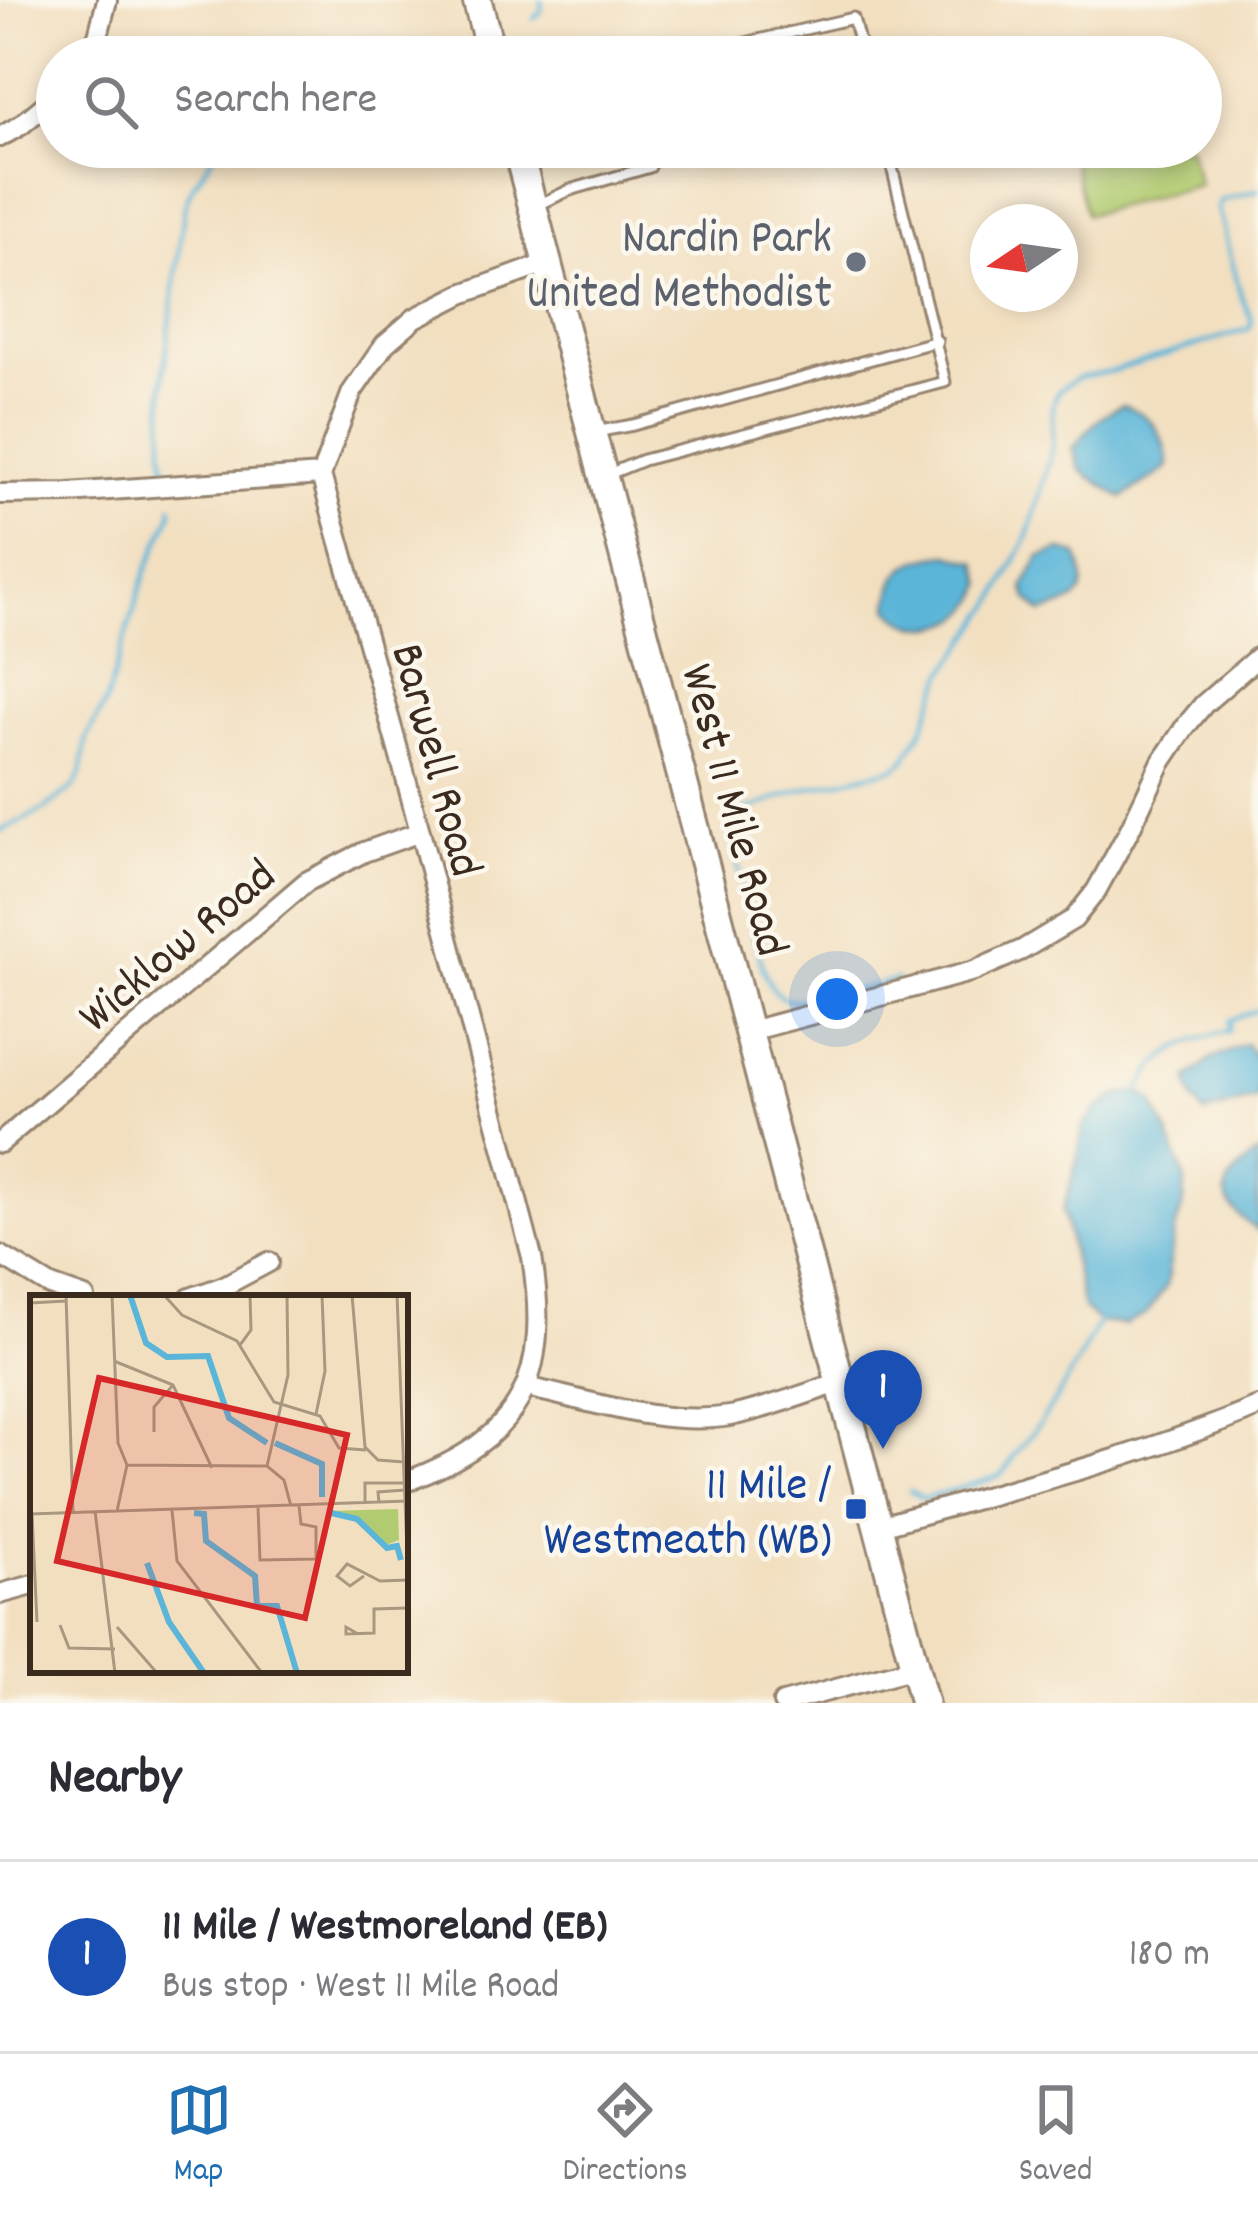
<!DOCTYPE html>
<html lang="en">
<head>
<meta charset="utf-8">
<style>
	body { margin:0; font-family:Dekko,sans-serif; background:#f2f2f3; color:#2b2b33 }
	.compass { position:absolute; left:970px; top:204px; width:108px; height:108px; border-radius:50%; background:#fff; box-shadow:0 6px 18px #0003; rotate:257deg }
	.you { position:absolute; left:837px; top:999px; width:42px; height:42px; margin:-30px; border:9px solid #fff; border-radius:50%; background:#1a73e8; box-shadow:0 0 0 18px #1a73e833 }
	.badge { display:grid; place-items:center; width:78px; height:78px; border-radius:50%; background:#1f6fb2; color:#fff; font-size:39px; font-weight:700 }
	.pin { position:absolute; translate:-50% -99px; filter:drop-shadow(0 3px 6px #0008) }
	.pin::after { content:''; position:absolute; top:63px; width:42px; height:36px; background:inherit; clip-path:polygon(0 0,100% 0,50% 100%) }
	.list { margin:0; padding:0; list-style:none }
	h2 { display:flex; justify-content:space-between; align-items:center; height:156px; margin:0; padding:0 48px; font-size:51px }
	h2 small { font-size:39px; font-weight:400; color:#7c7c81 }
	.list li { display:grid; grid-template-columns:78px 1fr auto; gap:36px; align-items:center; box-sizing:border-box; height:192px; padding:0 48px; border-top:3px solid #e1e1e2 }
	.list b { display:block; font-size:45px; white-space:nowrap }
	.list p { margin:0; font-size:39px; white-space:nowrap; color:#7c7c81 }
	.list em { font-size:39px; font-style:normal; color:#7c7c81 }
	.icon { flex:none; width:66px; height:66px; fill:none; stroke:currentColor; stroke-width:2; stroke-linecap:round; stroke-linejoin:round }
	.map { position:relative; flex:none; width:1258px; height:1703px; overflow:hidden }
	.search { position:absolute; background:#fff; box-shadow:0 6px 18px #0003; left:36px; right:36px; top:36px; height:132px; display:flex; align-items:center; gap:30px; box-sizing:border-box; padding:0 42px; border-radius:66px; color:#7c7c81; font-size:45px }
	.sheet { height:348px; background:#fff }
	nav { display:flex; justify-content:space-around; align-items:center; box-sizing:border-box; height:168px; border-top:3px solid #e1e1e2; background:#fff; font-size:33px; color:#7c7c81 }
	nav a { display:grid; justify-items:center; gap:6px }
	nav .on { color:#1f6fb2 }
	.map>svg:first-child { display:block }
	.green { fill:#b1cb70; stroke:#767a47; stroke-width:3 }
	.water { fill:#5ab5d8; stroke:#4a707b; stroke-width:3 }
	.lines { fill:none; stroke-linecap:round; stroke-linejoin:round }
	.stream { stroke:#5ab5d8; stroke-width:4.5 }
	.lane-casing { stroke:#96846f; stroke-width:15 }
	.street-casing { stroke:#96846f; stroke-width:24 }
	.secondary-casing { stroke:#96846f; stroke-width:33 }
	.lane { stroke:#fff; stroke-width:9 }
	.street { stroke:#fff; stroke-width:18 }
	.secondary { stroke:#fff; stroke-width:27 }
	.worship-dot { fill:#6b7280; stroke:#fbf7ec; stroke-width:4.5 }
	.transit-dot { fill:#1a4fb4; stroke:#fbf7ec; stroke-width:4.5 }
	.labels { text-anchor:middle; stroke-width:9; stroke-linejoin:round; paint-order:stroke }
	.worship-label { font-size:48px; fill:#5b616d; stroke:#fbf7ec; text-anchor:end }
	.street-label { font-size:48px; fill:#3b2a1e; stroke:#fbf7ec }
	.transit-label { font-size:48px; fill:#164399; stroke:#fbf7ec; text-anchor:end }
	.inset-river { fill:none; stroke:#5ab5d8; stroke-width:6 }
	.inset-road { fill:none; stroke:#a9977f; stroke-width:3 }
	.view { fill:#d62828; fill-opacity:0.15; stroke:#d62828; stroke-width:6 }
	.inset-edge { fill:none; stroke:#3b2a1e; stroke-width:6 }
</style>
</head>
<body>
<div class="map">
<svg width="1258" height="1703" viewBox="0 0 1258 1703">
	<rect width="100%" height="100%" fill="#fbf7ec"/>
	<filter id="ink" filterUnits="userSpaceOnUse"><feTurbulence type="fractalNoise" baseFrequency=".00833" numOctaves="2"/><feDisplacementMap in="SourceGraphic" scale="24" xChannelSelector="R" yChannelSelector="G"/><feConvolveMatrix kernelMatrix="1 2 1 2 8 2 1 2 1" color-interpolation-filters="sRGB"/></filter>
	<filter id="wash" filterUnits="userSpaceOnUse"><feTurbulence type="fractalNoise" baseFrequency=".004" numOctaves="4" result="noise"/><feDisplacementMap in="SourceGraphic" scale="48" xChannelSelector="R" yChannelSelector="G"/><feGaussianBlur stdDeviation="2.7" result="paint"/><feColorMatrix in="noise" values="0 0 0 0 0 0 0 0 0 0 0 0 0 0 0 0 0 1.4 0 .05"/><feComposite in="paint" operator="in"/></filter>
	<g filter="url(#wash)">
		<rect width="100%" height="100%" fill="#f2dfc0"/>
		<polygon class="green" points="1069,147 1189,147 1199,185 1086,215"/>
		<g class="water">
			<path d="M 1122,405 C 1150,412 1169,439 1168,468 L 1122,498 L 1081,471 L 1073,449 C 1087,431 1100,414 1122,405 Z"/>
			<path d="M 1061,550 L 1077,555 C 1094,595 1078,602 1042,613 L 1028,599 L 1024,587 L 1040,557 Z"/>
			<path d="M 949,554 L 977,562 L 984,584 C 981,590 980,597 976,602 C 956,632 912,636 890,608 C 891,568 910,558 949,554 Z"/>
			<polygon points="1246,1044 1258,1062 1258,1098 1204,1114 1193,1099 1188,1079 1210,1060"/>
			<polygon points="1139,1091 1153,1102 1169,1136 1185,1179 1184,1202 1175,1230 1166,1287 1145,1315 1125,1325 1099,1322 1083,1309 1063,1210 1077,1161 1083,1128 1096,1109 1116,1096"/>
			<path d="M 1258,1153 L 1258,1231 C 1213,1197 1217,1187 1258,1153 Z"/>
		</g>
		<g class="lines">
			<g class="stream">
				<polyline points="534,19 541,12 542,0"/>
				<path d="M 166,470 L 163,446 L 164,373 L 184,209 C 190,182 208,170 217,147"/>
				<polyline points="0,831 44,810 74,787 81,774 87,737 105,704 145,574 172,513 172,506"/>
				<polyline points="742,883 729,827 733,815 801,790 895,768 904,761 923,729 944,674 994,603 1028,536 1052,451 1053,404 1058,391 1077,378 1113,371 1249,329 1252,321 1242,298 1218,209 1220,201 1258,190"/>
				<path d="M 748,909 C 753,931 762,987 783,998 C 801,1008 874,984 897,980"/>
				<path d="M 1138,1093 C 1160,1050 1184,1042 1229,1031 L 1230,1020 L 1258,1010"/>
				<path d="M 910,1491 L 923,1499 L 998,1477 C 1010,1470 1010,1459 1020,1448 C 1052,1412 1077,1364 1099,1321"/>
			</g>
		</g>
	</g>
	<g filter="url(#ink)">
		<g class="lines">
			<defs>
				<g id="lane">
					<polyline points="685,57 853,18 863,57"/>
					<polyline points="538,205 570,190 650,167 646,147"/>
					<polyline points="595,432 633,425 937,341"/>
					<polyline points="609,474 643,460 945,382 887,147"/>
				</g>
				<g id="street">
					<polyline points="86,57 98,36 107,0"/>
					<polyline points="0,137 21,125 57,95"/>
					<polyline points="0,494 68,493 321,475"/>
					<polyline points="750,1031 974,971 1022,950 1074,919 1096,891 1130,829 1161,763 1185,727 1204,704 1258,657"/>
					<polyline points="0,1143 306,882 364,852 420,832"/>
					<polyline points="0,1255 51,1286 85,1298"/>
					<polyline points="190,1298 224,1286 269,1262"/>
					<path d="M 526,1387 C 591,1401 664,1427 730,1416 C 767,1409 803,1394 839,1383"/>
					<path d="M 405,1482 C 523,1438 551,1378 532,1257 L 404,771 L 321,475 L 352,392 L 385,344 L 415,318 L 462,294 L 548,263"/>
					<path d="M 877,1527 C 1005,1490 1136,1459 1258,1407"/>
					<polyline points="0,1594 33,1585"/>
					<polyline points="783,1703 915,1668"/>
				</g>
				<g id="secondary">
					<polyline points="477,0 492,57"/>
					<polyline points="517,147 924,1703"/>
				</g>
			</defs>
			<use href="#lane" class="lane-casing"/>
			<use href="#street" class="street-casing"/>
			<use href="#secondary" class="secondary-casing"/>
			<use href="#lane" class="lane"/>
			<use href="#street" class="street"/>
			<use href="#secondary" class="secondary"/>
		</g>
	</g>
	<circle class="worship-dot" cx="856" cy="262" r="12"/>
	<rect class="transit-dot" x="844" y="1497" width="24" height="24" rx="6"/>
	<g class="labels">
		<g class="worship-label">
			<text x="832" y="251">Nardin Park<tspan x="832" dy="55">United Methodist</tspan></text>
		</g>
		<g class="street-label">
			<text transform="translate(440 759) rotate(75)" y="17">Barwell Road</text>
			<text transform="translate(738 809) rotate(75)" y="17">West 11 Mile Road</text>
			<text transform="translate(175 943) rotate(-40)" y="17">Wicklow Road</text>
		</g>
		<g class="transit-label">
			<text x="832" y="1498">11 Mile /<tspan x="832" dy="55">Westmeath (WB)</tspan></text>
		</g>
	</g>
	<g transform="translate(30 1295)">
		<rect width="378" height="378" fill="#f2dfc0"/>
		<path d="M 368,214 L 369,245 L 354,251 L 328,224 L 299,216 Z" fill="#b1cb70"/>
		<path class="inset-river" d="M 100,0 L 116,48 L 137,62 L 178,61 L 199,123 L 237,148M 245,148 L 292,169 L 292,202M 297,217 L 327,224 L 357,253 L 367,251 L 371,265M 164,218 L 174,219 L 176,246 L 225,281 L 227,311 L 247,311 L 267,378M 117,268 L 139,327 L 174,378"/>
		<path class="inset-road" d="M 36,0 L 43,217M 82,0 L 88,148 L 97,170M 134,0 L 152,20 L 207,46 L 244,107 L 290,121 L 309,153 L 336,155M 322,0 L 335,152 L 348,165 L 374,167M 367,0 L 378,283M 0,8 L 36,6M 210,50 L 221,35 L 220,0M 84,66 L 143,90 L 182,173M 286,119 L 295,76 L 292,0M 124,137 L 124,112 L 143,90M 97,170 L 237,171 L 254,185 L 261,211M 237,171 L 258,80 L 257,0M 335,208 L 335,188 L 375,188M 349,208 L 348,197 L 375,195M 228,212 L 230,265 L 286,264 L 286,232 L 271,229 L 269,211M 142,215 L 147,266 L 232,378M 65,216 L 85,378M 87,216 L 97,170M 0,219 L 378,206M 2,219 L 7,327M 334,281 L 320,291 L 307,281 L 317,269 L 350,286 L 378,285M 30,330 L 39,353 L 85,354M 87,332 L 127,378M 328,339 L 316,332 L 316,339 L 344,338 L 344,314 L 378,313"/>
		<path class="view" d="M 69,83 L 317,140 L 275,323 L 27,266 Z"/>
		<rect width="378" height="378" class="inset-edge"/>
	</g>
</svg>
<svg class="compass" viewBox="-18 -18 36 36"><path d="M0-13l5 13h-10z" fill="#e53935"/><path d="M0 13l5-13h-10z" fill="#7c7c81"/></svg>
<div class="you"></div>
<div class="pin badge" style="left:883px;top:1449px;background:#1a4fb4">1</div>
<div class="search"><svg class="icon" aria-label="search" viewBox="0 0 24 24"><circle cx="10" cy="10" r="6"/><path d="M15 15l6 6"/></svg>Search here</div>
</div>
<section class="sheet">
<h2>Nearby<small></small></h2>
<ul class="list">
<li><span class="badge" style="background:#1a4fb4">1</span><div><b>11 Mile / Westmoreland (EB)</b><p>Bus stop · West 11 Mile Road</p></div><em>180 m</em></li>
</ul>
</section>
<nav>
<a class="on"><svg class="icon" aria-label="map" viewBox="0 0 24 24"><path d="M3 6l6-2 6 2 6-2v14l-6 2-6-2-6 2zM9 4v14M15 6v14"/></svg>Map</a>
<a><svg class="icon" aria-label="directions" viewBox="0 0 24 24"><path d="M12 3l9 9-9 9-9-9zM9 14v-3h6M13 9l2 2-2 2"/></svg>Directions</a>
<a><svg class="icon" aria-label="saved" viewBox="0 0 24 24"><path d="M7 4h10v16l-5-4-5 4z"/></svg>Saved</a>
</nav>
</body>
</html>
